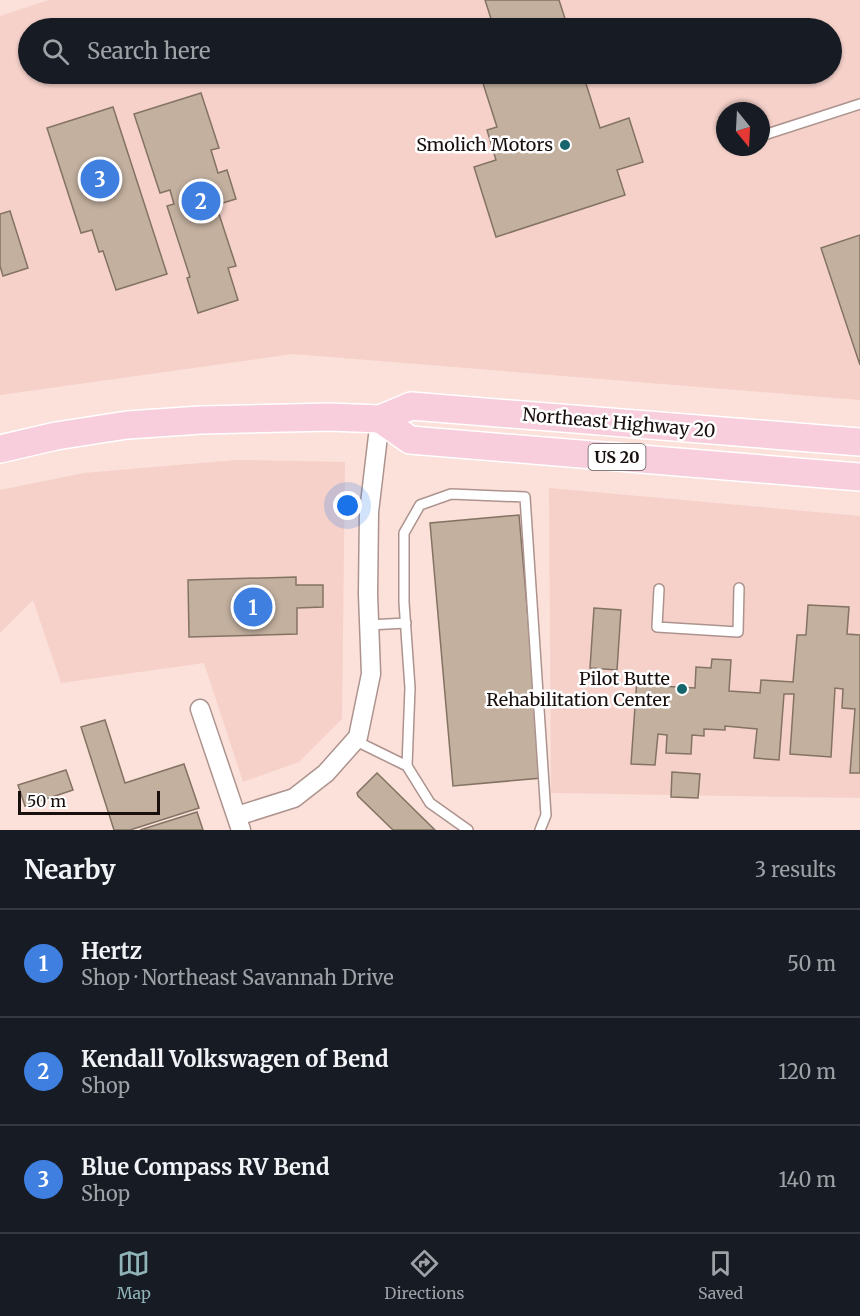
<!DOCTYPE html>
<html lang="en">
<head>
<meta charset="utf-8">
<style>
	body { margin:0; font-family:Merriweather,serif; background:#242831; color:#f1f3f6 }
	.compass { position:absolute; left:716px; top:102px; width:54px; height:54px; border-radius:50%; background:#171b24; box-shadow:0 2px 4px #0004; rotate:162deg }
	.scale { position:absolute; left:18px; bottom:15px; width:142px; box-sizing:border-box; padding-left:6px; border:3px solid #19100e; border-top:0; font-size:16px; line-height:21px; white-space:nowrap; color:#19100e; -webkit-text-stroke:4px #fff; paint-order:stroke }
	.you { position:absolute; left:348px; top:506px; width:21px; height:21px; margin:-15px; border:4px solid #fff; border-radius:50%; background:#1a73e8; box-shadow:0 0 0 9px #1a73e833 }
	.badge { display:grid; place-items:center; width:39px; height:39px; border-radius:50%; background:#8fb3b8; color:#fff; font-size:20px; font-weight:700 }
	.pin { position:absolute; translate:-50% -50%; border:3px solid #fff; box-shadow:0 2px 6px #0006 }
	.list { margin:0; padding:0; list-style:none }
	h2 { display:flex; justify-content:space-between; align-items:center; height:78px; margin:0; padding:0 24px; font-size:26px }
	h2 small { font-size:20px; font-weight:400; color:#9ea1a6 }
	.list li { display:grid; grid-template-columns:39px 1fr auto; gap:18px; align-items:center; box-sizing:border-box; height:108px; padding:0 24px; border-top:2px solid #363941 }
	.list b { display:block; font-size:22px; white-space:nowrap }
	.list p { margin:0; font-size:20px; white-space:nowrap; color:#9ea1a6 }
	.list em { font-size:20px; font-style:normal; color:#9ea1a6 }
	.icon { flex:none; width:33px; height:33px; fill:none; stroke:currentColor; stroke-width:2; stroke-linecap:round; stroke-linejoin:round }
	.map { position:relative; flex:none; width:860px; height:830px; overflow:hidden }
	.search { position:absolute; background:#171b24; box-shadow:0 2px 4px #0004; left:18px; right:18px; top:18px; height:66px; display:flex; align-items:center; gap:15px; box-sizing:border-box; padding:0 21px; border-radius:33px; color:#9ea1a6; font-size:22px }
	.sheet { height:402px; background:#171b24 }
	nav { display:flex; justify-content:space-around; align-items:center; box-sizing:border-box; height:84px; border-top:2px solid #363941; background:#171b24; font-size:16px; color:#9ea1a6 }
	nav a { display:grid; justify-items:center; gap:3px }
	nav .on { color:#8fb3b8 }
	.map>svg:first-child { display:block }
	.built { fill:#f5d1ca; fill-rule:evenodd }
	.building { fill:#c3b09f; stroke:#847363; stroke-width:1.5 }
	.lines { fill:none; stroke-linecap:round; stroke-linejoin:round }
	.lane-casing { stroke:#ad938e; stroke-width:12 }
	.street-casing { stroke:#ad938e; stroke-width:21 }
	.primary-casing { stroke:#fff; stroke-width:30 }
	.lane { stroke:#fff; stroke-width:9 }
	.street { stroke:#fff; stroke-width:18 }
	.primary { stroke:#f8cedd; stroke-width:27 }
	.poi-dot { fill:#17656c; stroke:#fff; stroke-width:2 }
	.labels { text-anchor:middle; stroke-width:5; stroke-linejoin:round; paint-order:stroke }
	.shield { fill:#fff; stroke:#5e5856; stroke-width:1.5 }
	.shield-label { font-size:16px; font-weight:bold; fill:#19100e }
	.poi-label { font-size:18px; fill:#19100e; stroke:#fff; text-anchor:end }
	.street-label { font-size:18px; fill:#19100e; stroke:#fff }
</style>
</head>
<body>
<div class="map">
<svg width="860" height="830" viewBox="0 0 860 830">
	<rect width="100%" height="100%" fill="#fce0da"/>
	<g class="built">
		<path d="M 49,0 L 860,0 L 860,400 L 293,354 L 0,395 L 0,16 ZM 28,28 L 832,28 L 832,74 L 28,74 ZM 725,111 L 761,111 L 761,147 L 725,147 Z"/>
		<polygon points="236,460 345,462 342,719 299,762 243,782 204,663 61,683 33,600 0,633 0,490 84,473"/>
		<polygon points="549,488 860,516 860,798 551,793"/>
	</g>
	<g class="building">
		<polygon points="485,0 559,0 568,28 494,28"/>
		<polygon points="480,74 583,74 600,128 629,118 643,162 617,170 625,195 496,237 474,167 496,160 487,130 497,127"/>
		<polygon points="201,93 219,148 211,150 218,173 227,170 236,199 216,205 236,266 228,268 238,300 198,313 187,278 190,277 167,206 174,204 170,190 160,193 134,114"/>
		<polygon points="113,107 167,274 116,290 103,251 99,252 92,230 81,233 47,128"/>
		<polygon points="10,211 28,268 3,276 0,266 0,214"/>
		<polygon points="860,235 860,365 821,248"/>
		<polygon points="519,515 542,778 453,786 430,523"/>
		<polygon points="296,577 296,585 323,585 323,607 297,608 297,634 189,637 188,580"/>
		<polygon points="808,605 849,607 847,634 860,635 860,773 850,773 855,709 842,708 843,689 835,688 831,757 790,754 794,694 784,694 779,760 754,758 757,729 725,726 725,730 704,729 704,736 692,735 691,754 666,753 667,735 658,734 655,765 631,764 637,678 661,680 661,686 695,688 696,667 711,668 712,659 731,660 729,691 760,693 761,680 793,682 797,635 806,635"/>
		<polygon points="594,608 621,610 617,670 590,668"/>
		<polygon points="105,720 125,783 184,764 199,808 130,830 114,830 81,727"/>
		<polygon points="66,770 73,790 25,806 18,785"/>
		<polygon points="672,772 700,774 698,798 671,797"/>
		<polygon points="377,773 435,830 393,830 358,796 357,793"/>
		<polygon points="197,812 203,830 140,830"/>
	</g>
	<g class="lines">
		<defs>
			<g id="lane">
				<polyline points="761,136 860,104"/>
				<polyline points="659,589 657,627 738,632 739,588"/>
				<polyline points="369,625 406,623"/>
				<polyline points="354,740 407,766 430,803 468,830"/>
				<polyline points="407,766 410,688 404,602 404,533 420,505 451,494 525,497 546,815 540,830"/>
			</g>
			<g id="street">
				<polyline points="200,709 241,830"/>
				<polyline points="237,816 294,798 326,773 358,737 371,674 368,594 369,512 380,419"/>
			</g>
			<g id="primary">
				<polyline points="380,419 410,440 860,477"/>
				<polyline points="0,449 56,436 127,425 201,420 330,417 380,419 411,406 860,442"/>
			</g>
		</defs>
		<use href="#lane" class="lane-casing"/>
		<use href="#street" class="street-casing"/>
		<use href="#primary" class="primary-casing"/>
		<use href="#lane" class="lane"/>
		<use href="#street" class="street"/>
		<use href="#primary" class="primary"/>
	</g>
	<g class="poi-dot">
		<circle cx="565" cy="145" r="6"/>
		<circle cx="682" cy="689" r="6"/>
	</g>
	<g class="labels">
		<rect class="shield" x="588.5" y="444" width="57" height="26" rx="4.5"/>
		<g class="shield-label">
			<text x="617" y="463">US 20</text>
		</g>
		<g class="poi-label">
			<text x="553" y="151">Smolich Motors</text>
			<text x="670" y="685">Pilot Butte<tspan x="670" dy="21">Rehabilitation Center</tspan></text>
		</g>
		<g class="street-label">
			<text transform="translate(619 423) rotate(5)" y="6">Northeast Highway 20</text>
		</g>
	</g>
</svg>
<svg class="compass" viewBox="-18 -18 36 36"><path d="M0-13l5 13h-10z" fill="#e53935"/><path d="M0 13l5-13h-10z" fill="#9ea1a6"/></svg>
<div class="scale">50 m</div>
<div class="you"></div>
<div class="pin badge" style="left:253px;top:607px;background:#3f7fe0">1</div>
<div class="pin badge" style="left:201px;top:201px;background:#3f7fe0">2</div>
<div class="pin badge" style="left:100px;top:179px;background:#3f7fe0">3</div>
<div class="search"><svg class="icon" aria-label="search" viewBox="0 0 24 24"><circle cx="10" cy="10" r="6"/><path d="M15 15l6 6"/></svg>Search here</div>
</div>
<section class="sheet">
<h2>Nearby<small>3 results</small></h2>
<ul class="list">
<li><span class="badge" style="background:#3f7fe0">1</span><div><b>Hertz</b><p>Shop · Northeast Savannah Drive</p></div><em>50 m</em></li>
<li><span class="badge" style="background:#3f7fe0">2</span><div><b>Kendall Volkswagen of Bend</b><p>Shop</p></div><em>120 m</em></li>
<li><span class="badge" style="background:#3f7fe0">3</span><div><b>Blue Compass RV Bend</b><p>Shop</p></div><em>140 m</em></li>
</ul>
</section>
<nav>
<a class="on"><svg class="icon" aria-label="map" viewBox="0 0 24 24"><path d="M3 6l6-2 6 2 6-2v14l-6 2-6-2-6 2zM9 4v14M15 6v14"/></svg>Map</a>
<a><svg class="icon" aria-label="directions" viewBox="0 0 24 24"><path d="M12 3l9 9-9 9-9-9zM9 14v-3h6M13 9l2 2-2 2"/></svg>Directions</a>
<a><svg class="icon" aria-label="saved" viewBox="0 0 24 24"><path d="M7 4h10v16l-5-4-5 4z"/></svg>Saved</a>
</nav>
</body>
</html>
